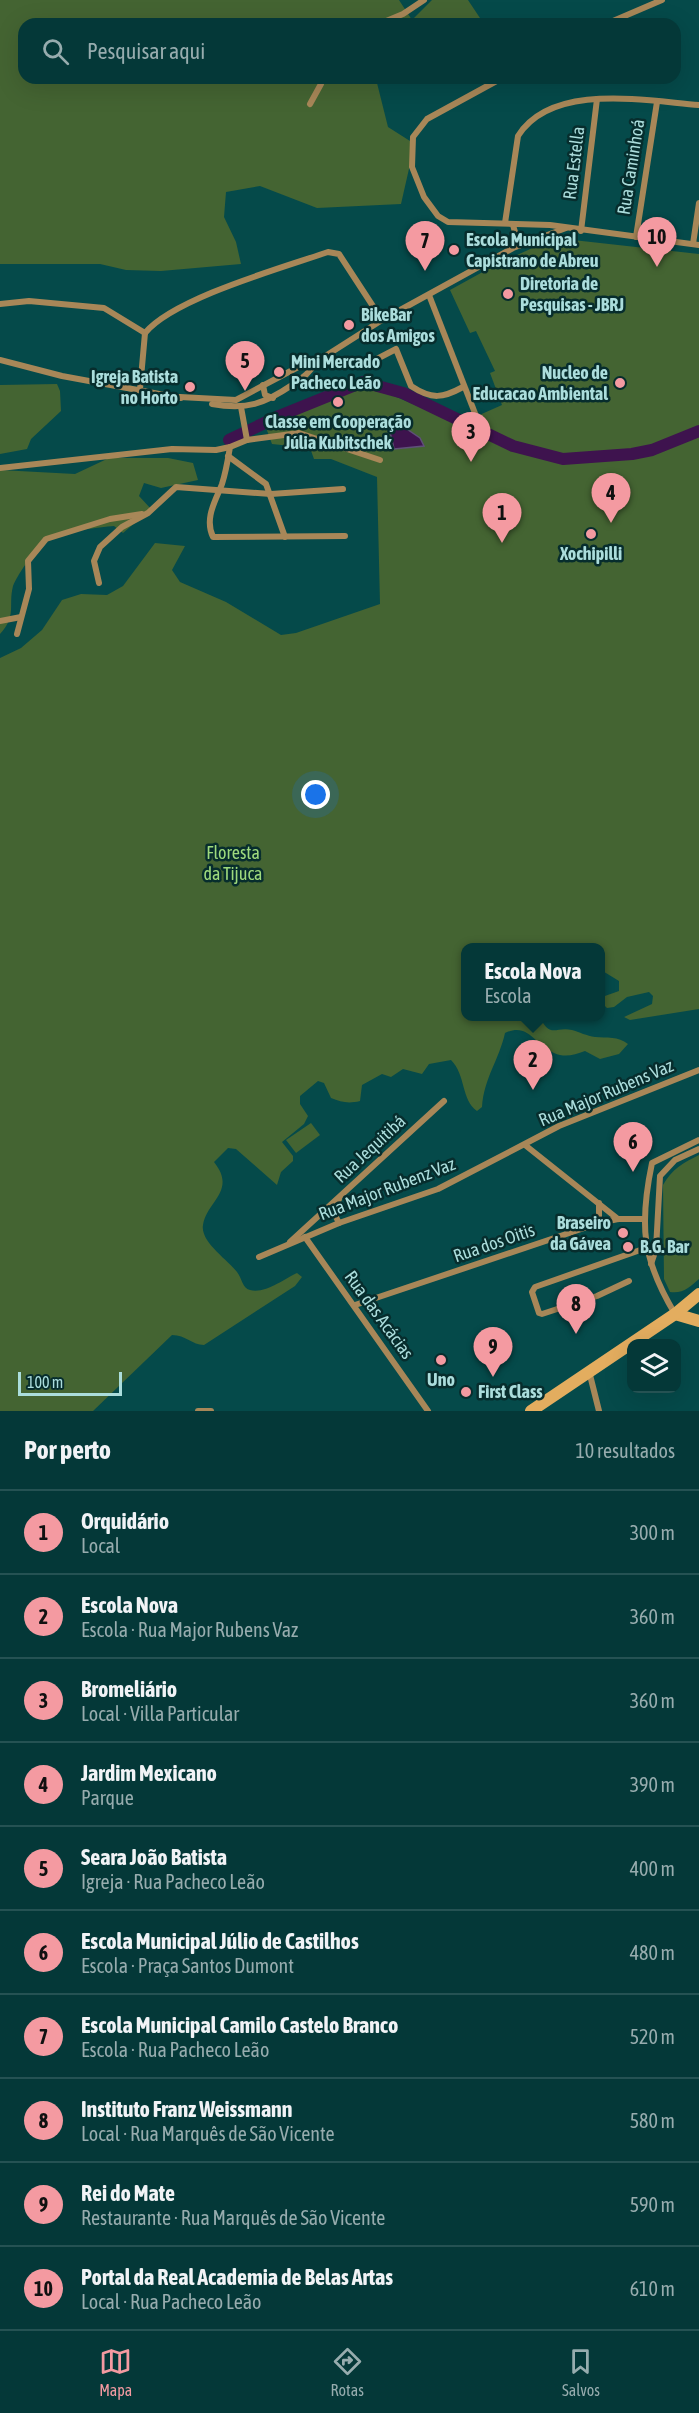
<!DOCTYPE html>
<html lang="pt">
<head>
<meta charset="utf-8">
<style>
	body { margin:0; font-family:"Asap Condensed",sans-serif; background:#124343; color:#f1f3f6 }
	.controls { position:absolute; right:18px; bottom:18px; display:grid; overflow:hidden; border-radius:12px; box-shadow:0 6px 24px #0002 }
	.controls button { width:54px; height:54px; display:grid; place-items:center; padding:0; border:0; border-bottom:2px solid #255253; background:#043838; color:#f1f3f6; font:30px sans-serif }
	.scale { position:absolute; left:18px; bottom:15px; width:104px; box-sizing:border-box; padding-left:6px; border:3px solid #abdddc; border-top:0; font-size:16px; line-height:21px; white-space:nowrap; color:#abdddc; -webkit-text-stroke:4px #072d2d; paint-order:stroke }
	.you { position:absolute; left:316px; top:795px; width:21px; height:21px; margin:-15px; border:4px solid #fff; border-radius:50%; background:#1a73e8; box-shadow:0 0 0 9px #1a73e833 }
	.badge { display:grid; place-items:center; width:39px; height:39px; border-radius:50%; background:#f49aa1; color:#111; font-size:20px; font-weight:700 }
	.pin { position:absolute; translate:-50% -50px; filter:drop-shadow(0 2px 3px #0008) }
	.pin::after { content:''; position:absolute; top:32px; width:21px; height:18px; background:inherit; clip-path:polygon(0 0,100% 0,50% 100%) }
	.popup { position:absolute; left:461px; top:943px; width:144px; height:78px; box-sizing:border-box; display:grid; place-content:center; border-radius:12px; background:#043838; filter:drop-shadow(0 2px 4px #0005); font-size:20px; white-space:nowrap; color:#97acae }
	.popup b { font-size:22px; color:#f1f3f6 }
	.popup::after { content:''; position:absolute; left:50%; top:100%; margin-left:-12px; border:12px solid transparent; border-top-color:#043838 }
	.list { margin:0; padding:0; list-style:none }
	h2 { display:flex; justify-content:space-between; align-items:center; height:78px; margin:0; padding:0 24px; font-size:26px }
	h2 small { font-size:20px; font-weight:400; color:#97acae }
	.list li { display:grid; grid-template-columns:39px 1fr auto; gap:18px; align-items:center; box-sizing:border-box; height:84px; padding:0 24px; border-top:2px solid #255253 }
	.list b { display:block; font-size:22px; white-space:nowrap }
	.list p { margin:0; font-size:20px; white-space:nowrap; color:#97acae }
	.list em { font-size:20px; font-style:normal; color:#97acae }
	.icon { flex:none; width:33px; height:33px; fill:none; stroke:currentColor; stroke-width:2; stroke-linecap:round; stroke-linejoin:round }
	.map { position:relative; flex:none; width:699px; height:1411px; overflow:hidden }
	.search { position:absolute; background:#043838; box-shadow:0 6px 24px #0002; left:18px; right:18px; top:18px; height:66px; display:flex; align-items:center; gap:15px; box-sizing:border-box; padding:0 21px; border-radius:18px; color:#97acae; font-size:22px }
	.sheet { height:918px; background:#043838 }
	nav { display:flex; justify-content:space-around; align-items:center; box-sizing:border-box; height:84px; border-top:2px solid #255253; background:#043838; font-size:16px; color:#97acae }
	nav a { display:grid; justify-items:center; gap:3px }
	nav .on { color:#f49aa1 }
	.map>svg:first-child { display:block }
	.green { fill:#446432 }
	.water { fill:#3e134e; stroke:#5f5079; stroke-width:1.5 }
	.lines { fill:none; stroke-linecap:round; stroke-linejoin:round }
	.river { stroke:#3e134e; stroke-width:12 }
	.street { stroke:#a88758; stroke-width:6 }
	.secondary { stroke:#e3ad5f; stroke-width:12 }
	.poi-dot { fill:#f49aa1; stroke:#072d2d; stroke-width:2 }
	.labels { text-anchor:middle; stroke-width:5; stroke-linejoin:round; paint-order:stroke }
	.street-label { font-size:18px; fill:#abdddc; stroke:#072d2d }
	.poi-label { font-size:18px; font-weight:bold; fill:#abdddc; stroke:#072d2d; text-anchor:start }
	.park-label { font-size:18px; fill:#9eda7d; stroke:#072d2d }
</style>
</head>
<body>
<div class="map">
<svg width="699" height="1411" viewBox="0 0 699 1411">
	<rect width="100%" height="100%" fill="#054a4a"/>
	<g class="green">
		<polygon points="0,0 399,0 412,20 432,0 468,0 482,21 478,24 24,24 24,78 385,78 377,83 388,127 410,141 411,160 401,204 317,208 260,186 226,192 224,217 236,242 241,264 161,271 126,270 100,264 0,264"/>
		<path d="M 555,238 L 699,254 L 699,1009 L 630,1020 L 624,1017 L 652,1004 L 653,996 L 649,992 L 627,997 L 614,1007 L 607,1008 L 602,1003 L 602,997 L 619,991 L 619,981 L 601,970 L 600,948 L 466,948 L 466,1016 L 540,1017 C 550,1039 556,1026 572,1030 C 579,1032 587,1036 595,1037 C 607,1038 618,1036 628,1044 L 619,1054 L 600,1059 L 585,1051 C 574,1055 565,1058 554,1053 C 534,1045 529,1022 505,1033 C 499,1060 484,1078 482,1107 L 477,1111 C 461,1100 466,1075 451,1060 L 429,1064 L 422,1074 L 403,1069 L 391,1077 L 382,1074 L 362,1085 L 360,1101 C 348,1104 341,1102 331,1098 L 324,1083 L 318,1081 L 300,1096 L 300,1104 L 308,1116 L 304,1124 L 282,1142 L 293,1156 L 293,1161 L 281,1172 L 277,1185 L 236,1149 L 228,1148 L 214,1162 C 237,1191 207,1201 203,1225 C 200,1242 228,1260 237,1272 C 242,1278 242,1288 250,1290 C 265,1294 284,1279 297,1273 L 302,1277 L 295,1286 L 204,1345 C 192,1345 186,1335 172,1335 L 93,1411 L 0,1411 L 0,658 L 21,648 L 42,630 L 62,600 L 81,594 L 107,595 L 123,586 L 155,543 L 185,546 L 172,570 L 180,582 L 226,602 L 281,635 L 296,633 L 380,604 L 377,477 L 331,459 L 314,459 L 310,448 L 272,444 L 265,425 L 364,383 L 459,424 L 502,405 L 490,373 L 495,371 L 476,331 L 470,333 L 450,290 L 499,263 Z"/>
		<polygon points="57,384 60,391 61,411 31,439 27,449 0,454 0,385"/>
		<path d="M 109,458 L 168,458 L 193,463 L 198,480 L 161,488 L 144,483 L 139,496 L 151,509 L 123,533 L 114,526 C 100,527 62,532 50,538 C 39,543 17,575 13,586 C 8,606 17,616 0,634 L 0,470 L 75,474 Z"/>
		<polygon points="311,1123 320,1135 296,1153 286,1140"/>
		<path d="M 699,1155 L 699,1279 C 690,1287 683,1294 670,1292 L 664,1279 L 663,1185 C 672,1169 683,1163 699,1155 Z"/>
	</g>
	<polygon class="water" points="389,417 420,438 424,446 394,449 387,419"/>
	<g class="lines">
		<polyline class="river" points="229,440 279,416 363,382 403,393 513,446 563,459 632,454 652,450 699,431"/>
		<g class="street">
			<polyline points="379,24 403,14 424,0"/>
			<polyline points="606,24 662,0"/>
			<polyline points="502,78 427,119 413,137 412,167 424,197 438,216 448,222 550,225 699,245"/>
			<polyline points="310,104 321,84 321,78"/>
			<path d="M 505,223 L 518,136 C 552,82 646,101 699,105"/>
			<polyline points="513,225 519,246"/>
			<polyline points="581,231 597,99"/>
			<polyline points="636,237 657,102"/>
			<polyline points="693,244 699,203"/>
			<polyline points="429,295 478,421"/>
			<polyline points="0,304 29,301 104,308 145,333"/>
			<path d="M 145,333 C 174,298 282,268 328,252 L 339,254 L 382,320"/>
			<polyline points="0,360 62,376 181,398"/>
			<path d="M 373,361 L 396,349 L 411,386 C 432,400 443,398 463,387"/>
			<polyline points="263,385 265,395 273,398"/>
			<polyline points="140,389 145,333"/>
			<polyline points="180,397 236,400 302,365 316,362 382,320 513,248 566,228"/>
			<path d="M 212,404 C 247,410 264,404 292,385 C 302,378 310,373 316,362"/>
			<polyline points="241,407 247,440"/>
			<polyline points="228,456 266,484 285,537"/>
			<polyline points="0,468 172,449 216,450 230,447"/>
			<path d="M 345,536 L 213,537 C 204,518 216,500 222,484 C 226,472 228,459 230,447 L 247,440 L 299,433 L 380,460"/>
			<polyline points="99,583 94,561 100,547 122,527 148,513 176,487 271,494 343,489"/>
			<polyline points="0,621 21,617"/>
			<polyline points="17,634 29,589 28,561 46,539 110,519 142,514"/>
			<polyline points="525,1145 618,1219"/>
			<polyline points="339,1199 334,1213 339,1223"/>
			<polyline points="599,1203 599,1223"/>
			<polyline points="305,1237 428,1411"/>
			<polyline points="290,1242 444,1101"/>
			<polyline points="259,1257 339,1223 438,1189 559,1126 699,1070"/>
			<polyline points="651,1264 656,1249 660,1176 675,1160 699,1149"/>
			<polyline points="629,1281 597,1296 542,1314 539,1313 532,1292 535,1287 646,1248"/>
			<polyline points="355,1305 599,1223 618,1219 645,1219"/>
			<path d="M 675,1314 C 642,1259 639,1225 652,1163 L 699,1140"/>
			<polyline points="589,1371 599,1411"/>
			<polyline points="198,1411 211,1411"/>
		</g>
		<g class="secondary">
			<polyline points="675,1314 699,1321"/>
			<polyline points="531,1411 675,1314 699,1294"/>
		</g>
	</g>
	<g class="poi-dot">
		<circle cx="454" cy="250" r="6"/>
		<circle cx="508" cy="294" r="6"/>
		<circle cx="349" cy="325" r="6"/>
		<circle cx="279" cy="372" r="6"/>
		<circle cx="620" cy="383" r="6"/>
		<circle cx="190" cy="387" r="6"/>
		<circle cx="338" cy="402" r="6"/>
		<circle cx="591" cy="534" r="6"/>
		<circle cx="623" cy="1233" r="6"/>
		<circle cx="628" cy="1247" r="6"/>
		<circle cx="441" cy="1360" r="6"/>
		<circle cx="466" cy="1392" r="6"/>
	</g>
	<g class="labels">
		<g class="street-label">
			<text transform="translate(574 163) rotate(-83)" y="6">Rua Estella</text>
			<text transform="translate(631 167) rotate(-81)" y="6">Rua Caminhoá</text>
			<text transform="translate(606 1093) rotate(-23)" y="6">Rua Major Rubens Vaz</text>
			<text transform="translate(370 1149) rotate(-43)" y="6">Rua Jequitibá</text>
			<text transform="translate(387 1189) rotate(-21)" y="6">Rua Major Rubenz Vaz</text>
			<text transform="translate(494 1243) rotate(-19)" y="6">Rua dos Oitis</text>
			<text transform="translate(379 1315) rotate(54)" y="6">Rua das Acácias</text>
		</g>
		<g class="poi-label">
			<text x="466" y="246">Escola Municipal<tspan x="466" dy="21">Capistrano de Abreu</tspan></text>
			<text x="520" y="290">Diretoria de<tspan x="520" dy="21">Pesquisas - JBRJ</tspan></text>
			<text x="361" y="321">BikeBar<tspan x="361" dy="21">dos Amigos</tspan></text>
			<text x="291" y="368">Mini Mercado<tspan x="291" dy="21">Pacheco Leão</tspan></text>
			<text x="608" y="379" text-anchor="end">Nucleo de<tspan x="608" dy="21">Educacao Ambiental</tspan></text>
			<text x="178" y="383" text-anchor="end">Igreja Batista<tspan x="178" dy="21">no Horto</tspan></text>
			<text x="338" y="428" text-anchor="middle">Classe em Cooperação<tspan x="338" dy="21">Júlia Kubitschek</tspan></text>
			<text x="591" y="560" text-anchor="middle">Xochipilli</text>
			<text x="611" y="1229" text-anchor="end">Braseiro<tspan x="611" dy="21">da Gávea</tspan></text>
			<text x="640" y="1253">B.G. Bar</text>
			<text x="441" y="1386" text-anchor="middle">Uno</text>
			<text x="478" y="1398">First Class</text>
		</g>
		<g class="park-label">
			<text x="233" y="859">Floresta<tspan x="233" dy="21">da Tijuca</tspan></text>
		</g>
	</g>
</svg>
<div class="controls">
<button><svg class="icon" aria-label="layers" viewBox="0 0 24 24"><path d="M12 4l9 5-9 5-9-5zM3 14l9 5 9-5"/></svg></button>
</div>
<div class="scale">100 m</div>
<div class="you"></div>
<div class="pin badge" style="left:502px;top:543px">1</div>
<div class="pin badge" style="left:533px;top:1090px">2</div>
<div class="popup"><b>Escola Nova</b>Escola</div>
<div class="pin badge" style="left:471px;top:462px">3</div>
<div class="pin badge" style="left:611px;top:523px">4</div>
<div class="pin badge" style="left:245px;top:391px">5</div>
<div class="pin badge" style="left:633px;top:1172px">6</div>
<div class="pin badge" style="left:425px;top:271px">7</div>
<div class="pin badge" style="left:576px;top:1334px">8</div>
<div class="pin badge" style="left:493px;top:1377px">9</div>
<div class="pin badge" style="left:657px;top:267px">10</div>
<div class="search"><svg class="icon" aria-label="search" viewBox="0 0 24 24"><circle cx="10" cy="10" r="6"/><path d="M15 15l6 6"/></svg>Pesquisar aqui</div>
</div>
<section class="sheet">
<h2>Por perto<small>10 resultados</small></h2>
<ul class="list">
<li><span class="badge">1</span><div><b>Orquidário</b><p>Local</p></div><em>300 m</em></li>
<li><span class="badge">2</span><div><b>Escola Nova</b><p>Escola · Rua Major Rubens Vaz</p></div><em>360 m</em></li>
<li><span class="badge">3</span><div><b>Bromeliário</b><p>Local · Villa Particular</p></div><em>360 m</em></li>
<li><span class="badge">4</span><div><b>Jardim Mexicano</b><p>Parque</p></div><em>390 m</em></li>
<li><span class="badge">5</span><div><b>Seara João Batista</b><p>Igreja · Rua Pacheco Leão</p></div><em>400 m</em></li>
<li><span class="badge">6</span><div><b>Escola Municipal Júlio de Castilhos</b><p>Escola · Praça Santos Dumont</p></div><em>480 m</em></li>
<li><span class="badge">7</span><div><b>Escola Municipal Camilo Castelo Branco</b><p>Escola · Rua Pacheco Leão</p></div><em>520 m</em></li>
<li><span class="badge">8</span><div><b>Instituto Franz Weissmann</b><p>Local · Rua Marquês de São Vicente</p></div><em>580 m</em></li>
<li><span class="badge">9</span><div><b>Rei do Mate</b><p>Restaurante · Rua Marquês de São Vicente</p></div><em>590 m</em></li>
<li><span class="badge">10</span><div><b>Portal da Real Academia de Belas Artas</b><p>Local · Rua Pacheco Leão</p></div><em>610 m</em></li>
</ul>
</section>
<nav>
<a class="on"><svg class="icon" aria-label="map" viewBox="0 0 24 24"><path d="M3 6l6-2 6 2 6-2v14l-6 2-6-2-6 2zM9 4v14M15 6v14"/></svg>Mapa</a>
<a><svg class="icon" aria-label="directions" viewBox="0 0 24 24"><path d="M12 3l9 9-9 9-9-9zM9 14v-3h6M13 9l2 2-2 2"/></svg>Rotas</a>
<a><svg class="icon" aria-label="saved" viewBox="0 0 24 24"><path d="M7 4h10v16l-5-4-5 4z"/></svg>Salvos</a>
</nav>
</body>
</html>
